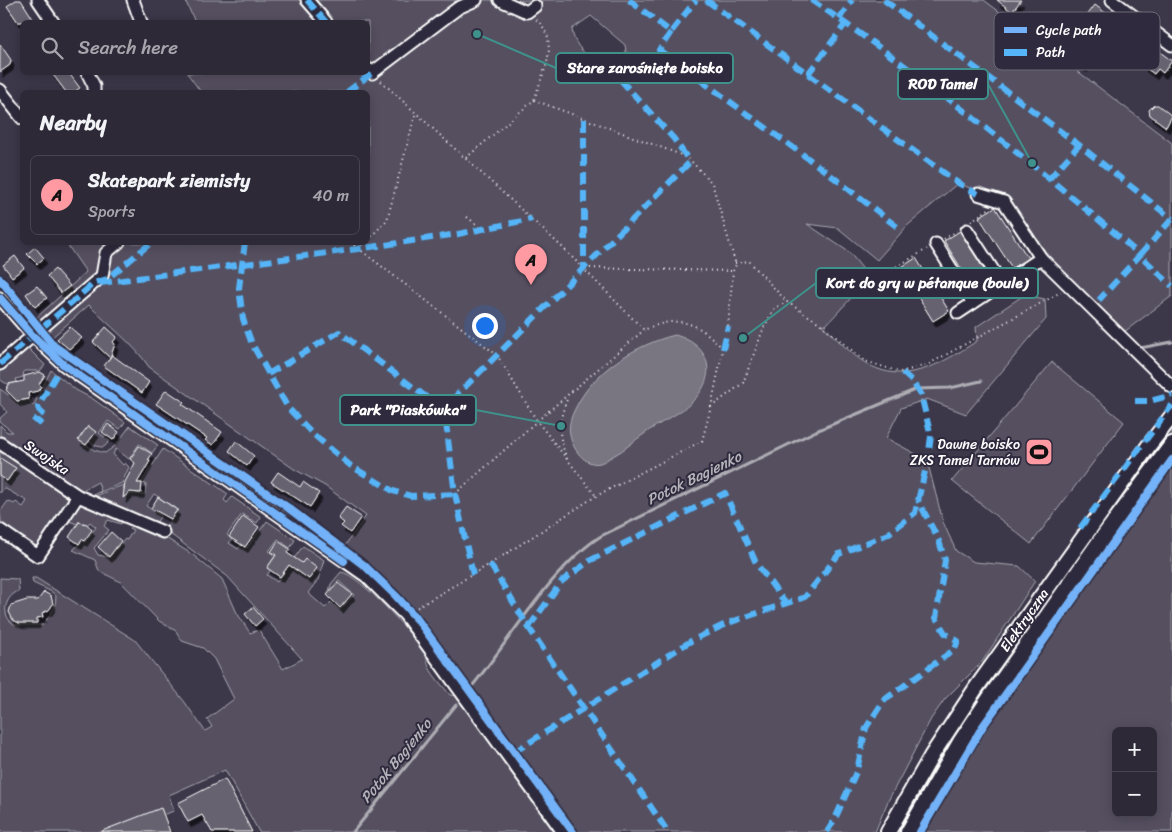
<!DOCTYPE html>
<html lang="en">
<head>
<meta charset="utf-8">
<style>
	body { margin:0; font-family:Sriracha,sans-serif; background:#393542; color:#f1f3f6 }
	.controls { position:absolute; right:15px; bottom:15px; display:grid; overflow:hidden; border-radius:8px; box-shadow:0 2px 12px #0003 }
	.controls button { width:45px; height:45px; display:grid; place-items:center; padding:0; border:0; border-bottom:1px solid #484552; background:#2d2937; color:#f1f3f6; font:25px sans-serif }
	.you { position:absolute; left:484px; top:325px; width:18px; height:18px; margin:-12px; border:4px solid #fff; border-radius:50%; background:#1a73e8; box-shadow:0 0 0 8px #1a73e833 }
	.badge { display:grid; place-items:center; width:32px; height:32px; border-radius:50%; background:#ff9aa2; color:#111; font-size:16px; font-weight:700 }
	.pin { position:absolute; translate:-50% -41px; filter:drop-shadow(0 1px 2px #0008) }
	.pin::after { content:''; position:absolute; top:26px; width:18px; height:15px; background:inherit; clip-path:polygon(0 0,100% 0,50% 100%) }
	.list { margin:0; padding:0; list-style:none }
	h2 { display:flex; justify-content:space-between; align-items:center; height:65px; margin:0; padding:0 20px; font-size:21px }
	h2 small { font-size:16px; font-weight:400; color:#a7a6ad }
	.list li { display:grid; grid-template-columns:32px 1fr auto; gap:15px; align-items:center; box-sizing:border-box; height:80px; margin:0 10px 10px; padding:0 10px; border:1px solid #484552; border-radius:8px }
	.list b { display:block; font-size:19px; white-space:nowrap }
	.list p { margin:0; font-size:16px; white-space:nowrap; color:#a7a6ad }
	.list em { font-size:16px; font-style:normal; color:#a7a6ad }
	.icon { flex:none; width:28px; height:28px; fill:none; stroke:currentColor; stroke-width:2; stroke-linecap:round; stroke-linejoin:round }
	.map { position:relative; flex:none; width:1172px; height:832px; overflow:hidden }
	.search { position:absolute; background:#2d2937; box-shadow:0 2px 12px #0003; left:20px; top:20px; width:350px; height:55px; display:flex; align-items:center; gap:12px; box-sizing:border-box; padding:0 18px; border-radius:8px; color:#a7a6ad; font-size:19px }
	.panel { position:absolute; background:#2d2937; box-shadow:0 2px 12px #0003; left:20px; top:90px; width:350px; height:155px; border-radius:8px }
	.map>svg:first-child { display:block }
	.green { fill:#555060; stroke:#aaa8b0; fill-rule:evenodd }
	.water { fill:#797682; stroke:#afadb4 }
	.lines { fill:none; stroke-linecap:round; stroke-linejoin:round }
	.stream { stroke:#afadb4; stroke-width:3 }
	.building { fill:#666270; stroke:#fff; filter:url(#shadow) }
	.minor-casing { stroke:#fff; stroke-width:15 }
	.major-casing { stroke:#fff; stroke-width:18 }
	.path { stroke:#fff; stroke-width:2; stroke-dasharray:1 4; stroke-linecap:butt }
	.minor { stroke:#2f2a3d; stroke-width:11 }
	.major { stroke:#2f2a3d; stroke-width:14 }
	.quiet { stroke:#56b5f8; stroke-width:6; stroke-dasharray:12 6; stroke-linecap:butt }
	.cycleway-casing { stroke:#2f2a3d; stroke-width:11 }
	.cycleway { stroke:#73b2f8; stroke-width:8 }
	.labels { text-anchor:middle; stroke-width:4; stroke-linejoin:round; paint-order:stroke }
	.poi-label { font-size:14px; fill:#fff; stroke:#2f2a3d; text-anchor:end }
	.street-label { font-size:14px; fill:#fff; stroke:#2f2a3d }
	.water-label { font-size:15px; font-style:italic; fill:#b5b4ba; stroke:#2f2a3d }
	.key { fill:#2f2a3d; stroke:#6d6a77; stroke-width:1 }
	.key-label { font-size:14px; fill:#fff }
	.leader { fill:none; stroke:#3f918b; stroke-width:2 }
	.callout-dot { fill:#3f918b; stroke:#2f2a3d; stroke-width:2 }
	.callout { fill:#2f2a3d; stroke:#3f918b; stroke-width:2 }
	.callout-label { font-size:15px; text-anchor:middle; font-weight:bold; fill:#fff }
</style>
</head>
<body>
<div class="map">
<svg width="1172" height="832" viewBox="0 0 1172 832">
	<defs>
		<filter id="shadow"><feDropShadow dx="3" dy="5.5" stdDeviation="0" flood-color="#0009"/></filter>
	</defs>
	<rect width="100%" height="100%" fill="#3c3749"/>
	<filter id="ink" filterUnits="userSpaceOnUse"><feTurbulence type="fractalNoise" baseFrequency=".02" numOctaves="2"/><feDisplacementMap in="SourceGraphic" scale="10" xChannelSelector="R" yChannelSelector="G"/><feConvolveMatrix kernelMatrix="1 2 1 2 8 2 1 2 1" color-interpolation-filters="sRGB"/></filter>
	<g filter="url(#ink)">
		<g class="green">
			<path d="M 185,0 L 984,0 L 1172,143 L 1172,296 L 1120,335 L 1040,260 L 1004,203 L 958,183 L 907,226 L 877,260 L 838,228 L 807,224 L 849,252 L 862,268 L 854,295 L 826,325 L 821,324 C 832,334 841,344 852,353 C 896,391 935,368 977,341 L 976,327 L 1024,295 L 1045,299 L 1046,319 L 966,414 L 927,399 L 901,408 L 886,438 L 927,460 L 943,522 L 956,551 L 974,562 L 1019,566 L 1035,581 L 982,662 L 945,699 L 931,719 L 888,801 L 875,832 L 577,832 L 424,620 L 375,570 L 343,548 L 366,516 L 325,486 L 294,469 L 149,367 C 134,344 108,325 89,305 L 50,339 L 34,320 L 86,272 L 66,243 L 368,242 L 368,92 L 201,92 L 187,73 L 368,72 L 368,22 L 195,22 ZM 591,16 L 625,45 L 630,79 C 608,70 574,55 572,29 Z"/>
			<path d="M 27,347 L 45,365 L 40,371 L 24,371 L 23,377 L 16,379 L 17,382 C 10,384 5,385 0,379 L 0,371 Z"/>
			<polygon points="1052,362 1124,422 1031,544 952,481"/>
			<path d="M 51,370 L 76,390 L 93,399 L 125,422 L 120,429 L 108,421 L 99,433 L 110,441 L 104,447 C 94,448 91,439 79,440 L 94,450 L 105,453 L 115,446 L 130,426 L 158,445 L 152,453 L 139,444 L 129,459 L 116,449 L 113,454 L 123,465 L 125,463 L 129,467 L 122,483 L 91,496 L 101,491 L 98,482 L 81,491 L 17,449 L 17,446 L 11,442 L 8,443 L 0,438 L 0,425 L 7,432 L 13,432 L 0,422 L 0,418 L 7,412 L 0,404 L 0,389 L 17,401 L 29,399 L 33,406 Z"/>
			<polygon points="1172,426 1172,434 1097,535 1092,533"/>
			<polygon points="0,448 70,496 39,547 32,546 2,527 0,512 8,501 14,504 16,502 23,507 27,501 4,488 0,493"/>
			<path d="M 163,449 L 228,494 L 224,500 L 227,503 L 232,497 L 261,517 L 257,523 L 242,514 L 227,535 L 232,539 L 229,543 L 238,549 L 241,545 L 247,548 L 267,521 L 295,540 L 290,548 L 278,539 L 269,551 L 275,556 L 267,568 L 271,570 L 267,575 L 277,582 L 303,546 L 324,560 L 318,580 L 308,593 L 325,608 L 331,602 L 340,610 L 354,595 L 339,581 L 330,590 L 335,595 L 328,595 L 331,584 L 341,572 C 359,574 417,638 426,656 C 428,659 427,664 429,667 C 434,677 443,686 450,695 L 456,696 L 554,832 L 259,832 L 225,770 L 169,795 L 174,811 L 113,832 L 0,832 L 0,578 L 18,579 L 19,591 C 4,596 0,618 16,625 L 43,625 L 55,607 L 56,596 L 52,592 L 33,583 L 32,578 L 36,578 L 135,640 L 184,701 L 205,731 L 212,727 L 207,719 L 234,699 L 214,659 L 203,648 L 182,641 L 176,631 L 159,621 L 121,582 L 99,571 L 95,560 L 73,550 L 82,541 L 85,542 L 96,527 L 90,522 L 87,525 L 79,521 L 77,524 L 69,521 L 78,505 L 83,504 L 122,520 L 121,524 L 108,520 L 104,526 L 109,530 L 94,548 L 98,555 L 109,557 L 125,539 L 127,540 L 133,530 L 129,528 L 133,524 L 166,538 L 193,555 L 222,579 L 237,613 L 250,633 L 259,630 L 283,669 L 302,659 L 227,576 L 166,531 L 165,528 L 178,510 L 154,494 L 146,506 L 161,516 L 155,524 L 93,497 L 123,485 L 125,494 L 145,494 L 146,484 L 141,483 Z"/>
			<path d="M 1172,467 L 1172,832 L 925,832 L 1000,708 ZM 1116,731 L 1153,731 L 1153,813 L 1116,813 Z"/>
			<polygon points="1089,538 1093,540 947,752 900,832 894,832 976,697"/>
		</g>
		<path class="water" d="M 675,335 C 711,345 719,376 691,403 C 681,413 657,424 644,434 C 633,441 625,450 613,456 C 609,458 604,462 600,463 C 585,467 572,448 570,435 C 568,426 571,417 575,409 C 593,371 635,345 675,335 Z"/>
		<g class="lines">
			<g class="stream">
				<polyline points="1140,348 1172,342"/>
				<path d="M 473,685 C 511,639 552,567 601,536 L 816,431 L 917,389 L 950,388 L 981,381"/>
				<polyline points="353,832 456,705"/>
			</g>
		</g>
		<g class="building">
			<polygon points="16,0 21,0 35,22 18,22 7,6"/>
			<polygon points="997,0 1021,0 1012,12"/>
			<polygon points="1095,5 1115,20 1098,42 1100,44 1084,67 1071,58 1092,29 1083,21"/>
			<polygon points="0,44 11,60 10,65 0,72"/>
			<polygon points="1156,49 1172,61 1163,73 1158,69 1154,74 1143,66"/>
			<polygon points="51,72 68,72 80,88 74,92 66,92"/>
			<polygon points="1154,105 1158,105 1172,116 1166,127 1150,115 1149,110"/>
			<polygon points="995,207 1028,258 1012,268 979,217"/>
			<polygon points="960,231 992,282 976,292 944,241"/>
			<polygon points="35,247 44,258 37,264 27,254"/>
			<polygon points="15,256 24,268 12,277 3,265"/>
			<polygon points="916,258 949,311 933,321 900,268"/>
			<polygon points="55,269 70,286 61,293 47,276"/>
			<polygon points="37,286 47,298 35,307 26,294"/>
			<polygon points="70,327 82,338 69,349 57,339"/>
			<polygon points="106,327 117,337 113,342 115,344 110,358 93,342"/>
			<polygon points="112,355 149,382 142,393 104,366"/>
			<polygon points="40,372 45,375 39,384 41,386 38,391 28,393 29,399 17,401 6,390 9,384 24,381 24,376"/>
			<polygon points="166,390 184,402 182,404 222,432 213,445 205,440 207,438 156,404"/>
			<polygon points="108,424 119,432 113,440 102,432"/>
			<polygon points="88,426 96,432 86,445 78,440"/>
			<polygon points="236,441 254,456 247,466 229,451"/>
			<polygon points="139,446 152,454 148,460 150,461 137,483 142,483 141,493 130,492 123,498 125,482 135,463 130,459"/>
			<polygon points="0,458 16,468 7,481 0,476"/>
			<polygon points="278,472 300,487 303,482 319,493 310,507 271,482"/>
			<polygon points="158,497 177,510 171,519 151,508"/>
			<polygon points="346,507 361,517 350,533 341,526 344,523 338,518"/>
			<polygon points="243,516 259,527 245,547 229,537"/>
			<polygon points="79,522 87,524 92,530 84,541 82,539 79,544 69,537"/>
			<polygon points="111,532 121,541 109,557 98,547"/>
			<polygon points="278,541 290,549 287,553 302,563 305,559 317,568 309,579 289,565 280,577 267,568 276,555 271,552"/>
			<polygon points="338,583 352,594 340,608 327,595"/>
			<polygon points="44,592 51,596 53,604 49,610 42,613 43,617 37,618 37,623 19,623 13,620 9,612 11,605 27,600 38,600"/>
			<polygon points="253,607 263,619 255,626 245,614"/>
			<polygon points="225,779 252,832 212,832 202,815 188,822 178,803"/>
			<polygon points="161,808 170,832 102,832 102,831"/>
		</g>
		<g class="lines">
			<defs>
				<g id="minor">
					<polyline points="38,0 53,22"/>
					<polyline points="133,0 141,22"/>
					<polyline points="307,0 326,22"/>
					<polyline points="500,0 527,12 535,6"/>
					<polyline points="1112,0 1172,45"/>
					<polyline points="368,69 372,73 458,8 476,0"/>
					<polyline points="87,72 94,86 94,92"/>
					<polyline points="0,90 22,118"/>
					<polyline points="978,194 1004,202 1041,258 1172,387"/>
					<polyline points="967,230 1002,284"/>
					<polyline points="936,244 973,303"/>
					<polyline points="0,298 33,336 64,365 366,576 405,615 563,832"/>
					<polyline points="958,313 1041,258"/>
					<polyline points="0,364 102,276 106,253 119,242"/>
					<polyline points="0,443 78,496"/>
					<polyline points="0,530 38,556 78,496 163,532"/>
				</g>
				<g id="major">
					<polyline points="888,832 932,755 976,688 1150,444 1172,416"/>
					<polyline points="908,832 960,742 992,694 1099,542 1172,444"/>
				</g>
			</defs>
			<use href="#minor" class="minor-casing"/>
			<use href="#major" class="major-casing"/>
			<g class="path">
				<path d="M 381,81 L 562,247 L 644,330 C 678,314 699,322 723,349 L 711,407"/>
				<polyline points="534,100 679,154 691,161 712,183 736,265 733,271 728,326"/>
				<polyline points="466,158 534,100 547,63 549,50 548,37 543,27 535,18"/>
				<polyline points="467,217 482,229"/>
				<polyline points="971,221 990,208"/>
				<polyline points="944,239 957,231"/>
				<polyline points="368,240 387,220 416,112"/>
				<polyline points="350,242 497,355 537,421 596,496"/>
				<polyline points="358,249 364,242"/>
				<polyline points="735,263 749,261 787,302 818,322 865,361 900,372 927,365 1061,292"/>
				<polyline points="585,268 733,271"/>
				<path d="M 858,278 C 884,276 905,262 927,249"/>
				<path d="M 567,459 C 557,433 558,422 568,397"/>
				<polyline points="455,494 537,421 644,330"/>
				<polyline points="413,610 490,564 596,496 702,441 711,407 743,383 764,327 775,308 787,302"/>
			</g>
			<use href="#minor" class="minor"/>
			<use href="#major" class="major"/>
			<g class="quiet">
				<polyline points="307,0 326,22"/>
				<polyline points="629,0 671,32 696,0"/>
				<polyline points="706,0 958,183 978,194"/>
				<path d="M 811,0 C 926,77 1035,165 1140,255 L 1099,300"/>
				<polyline points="884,0 1079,145 1172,219"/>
				<polyline points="839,19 852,0"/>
				<polyline points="671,32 659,50 824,170 900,229"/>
				<polyline points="608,66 674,139 688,159"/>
				<polyline points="808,74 846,23"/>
				<polyline points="347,92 372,73 368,69"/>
				<polyline points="584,119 584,268"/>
				<polyline points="1049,179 1079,145"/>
				<polyline points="1172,219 1140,255 1172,286"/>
				<polyline points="245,242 239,288 243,319 252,344 288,408 314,435 351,466 393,491 411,496 455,494"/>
				<polyline points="100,283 358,249 458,234 532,219"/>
				<polyline points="723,349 728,326"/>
				<polyline points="0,364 94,283 107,279 152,242"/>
				<polyline points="268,374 339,332 445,411"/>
				<polyline points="1135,401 1150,401 1172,395"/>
				<polyline points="33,418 39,423 45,416 39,410 38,406 58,372"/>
				<polyline points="1080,528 1172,405"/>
				<polyline points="490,564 527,625 668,832"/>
				<polyline points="473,575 455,494 444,408 691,161"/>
				<polyline points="529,627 562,581 591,560 725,493 756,563 786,604"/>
				<polyline points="514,752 691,641 728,623 805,597 839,554 888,534 915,513 928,459 931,436 921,395 912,381 902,372"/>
				<polyline points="827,832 835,819 857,770 866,728 884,700 955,649 958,641 945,633 936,618 945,560 939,541 918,500"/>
			</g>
			<defs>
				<g id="cycleway">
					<polyline points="0,279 54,346 287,507 365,566 396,596 417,619 573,832"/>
					<polyline points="0,298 33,336 64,365 344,561"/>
					<polyline points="920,832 983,726 1172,460"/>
				</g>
			</defs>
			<use href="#cycleway" class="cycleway-casing"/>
			<use href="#cycleway" class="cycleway"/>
		</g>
	</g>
	<defs>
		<symbol id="stadium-square" viewBox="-11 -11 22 22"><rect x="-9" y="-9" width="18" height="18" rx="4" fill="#ff9aa2" stroke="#2f2a3d"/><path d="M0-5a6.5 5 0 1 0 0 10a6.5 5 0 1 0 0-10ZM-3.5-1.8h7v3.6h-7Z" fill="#111"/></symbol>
	</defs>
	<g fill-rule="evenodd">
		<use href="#stadium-square" x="1023" y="436" width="32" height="32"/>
	</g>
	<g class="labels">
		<g class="poi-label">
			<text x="1020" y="449">Dawne boisko<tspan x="1020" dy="16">ZKS Tamel Tarnów</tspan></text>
		</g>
		<g class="street-label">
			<text transform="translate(47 457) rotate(34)" y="5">Swojska</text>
			<text transform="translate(1024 620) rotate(-55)" y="5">Elektryczna</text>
		</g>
		<g class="water-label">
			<text transform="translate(694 478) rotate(-26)" y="5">Potok Bagienko</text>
			<text transform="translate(396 761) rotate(-51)" y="5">Potok Bagienko</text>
		</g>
	</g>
	<rect x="994" y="12" width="166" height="58" rx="8" class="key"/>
	<rect x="1004" y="27" width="23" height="6" fill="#73b2f8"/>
	<rect x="1004" y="49" width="23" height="7" fill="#56b5f8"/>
	<g class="key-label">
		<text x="1036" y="35">Cycle path</text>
		<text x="1036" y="57">Path</text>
	</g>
	<path class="leader" d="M477 34L556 68M1032 163L988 84M743 338L816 283M561 426L476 410"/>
	<g class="callout-dot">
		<circle cx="477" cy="34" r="5"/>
		<circle cx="1032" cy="163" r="5"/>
		<circle cx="743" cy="338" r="5"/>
		<circle cx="561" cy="426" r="5"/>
	</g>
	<g class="callout">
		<rect x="556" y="53" width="177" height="30" rx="5"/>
		<rect x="898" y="69" width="90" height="30" rx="5"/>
		<rect x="816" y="268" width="222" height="30" rx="5"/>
		<rect x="340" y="395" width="136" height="30" rx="5"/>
	</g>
	<g class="callout-label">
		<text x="645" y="73">Stare zarośnięte boisko</text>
		<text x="943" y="89">ROD Tamel</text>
		<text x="927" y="288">Kort do gry w pétanque (boule)</text>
		<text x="408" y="415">Park "Piaskówka"</text>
	</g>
</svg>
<div class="controls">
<button>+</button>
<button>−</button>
</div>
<div class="you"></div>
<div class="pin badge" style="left:531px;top:285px">A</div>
<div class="search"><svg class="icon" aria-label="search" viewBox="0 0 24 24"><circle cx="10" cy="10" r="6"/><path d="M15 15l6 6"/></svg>Search here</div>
<section class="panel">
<h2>Nearby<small></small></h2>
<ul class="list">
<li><span class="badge">A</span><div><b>Skatepark ziemisty</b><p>Sports</p></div><em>40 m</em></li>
</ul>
</section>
</div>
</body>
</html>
